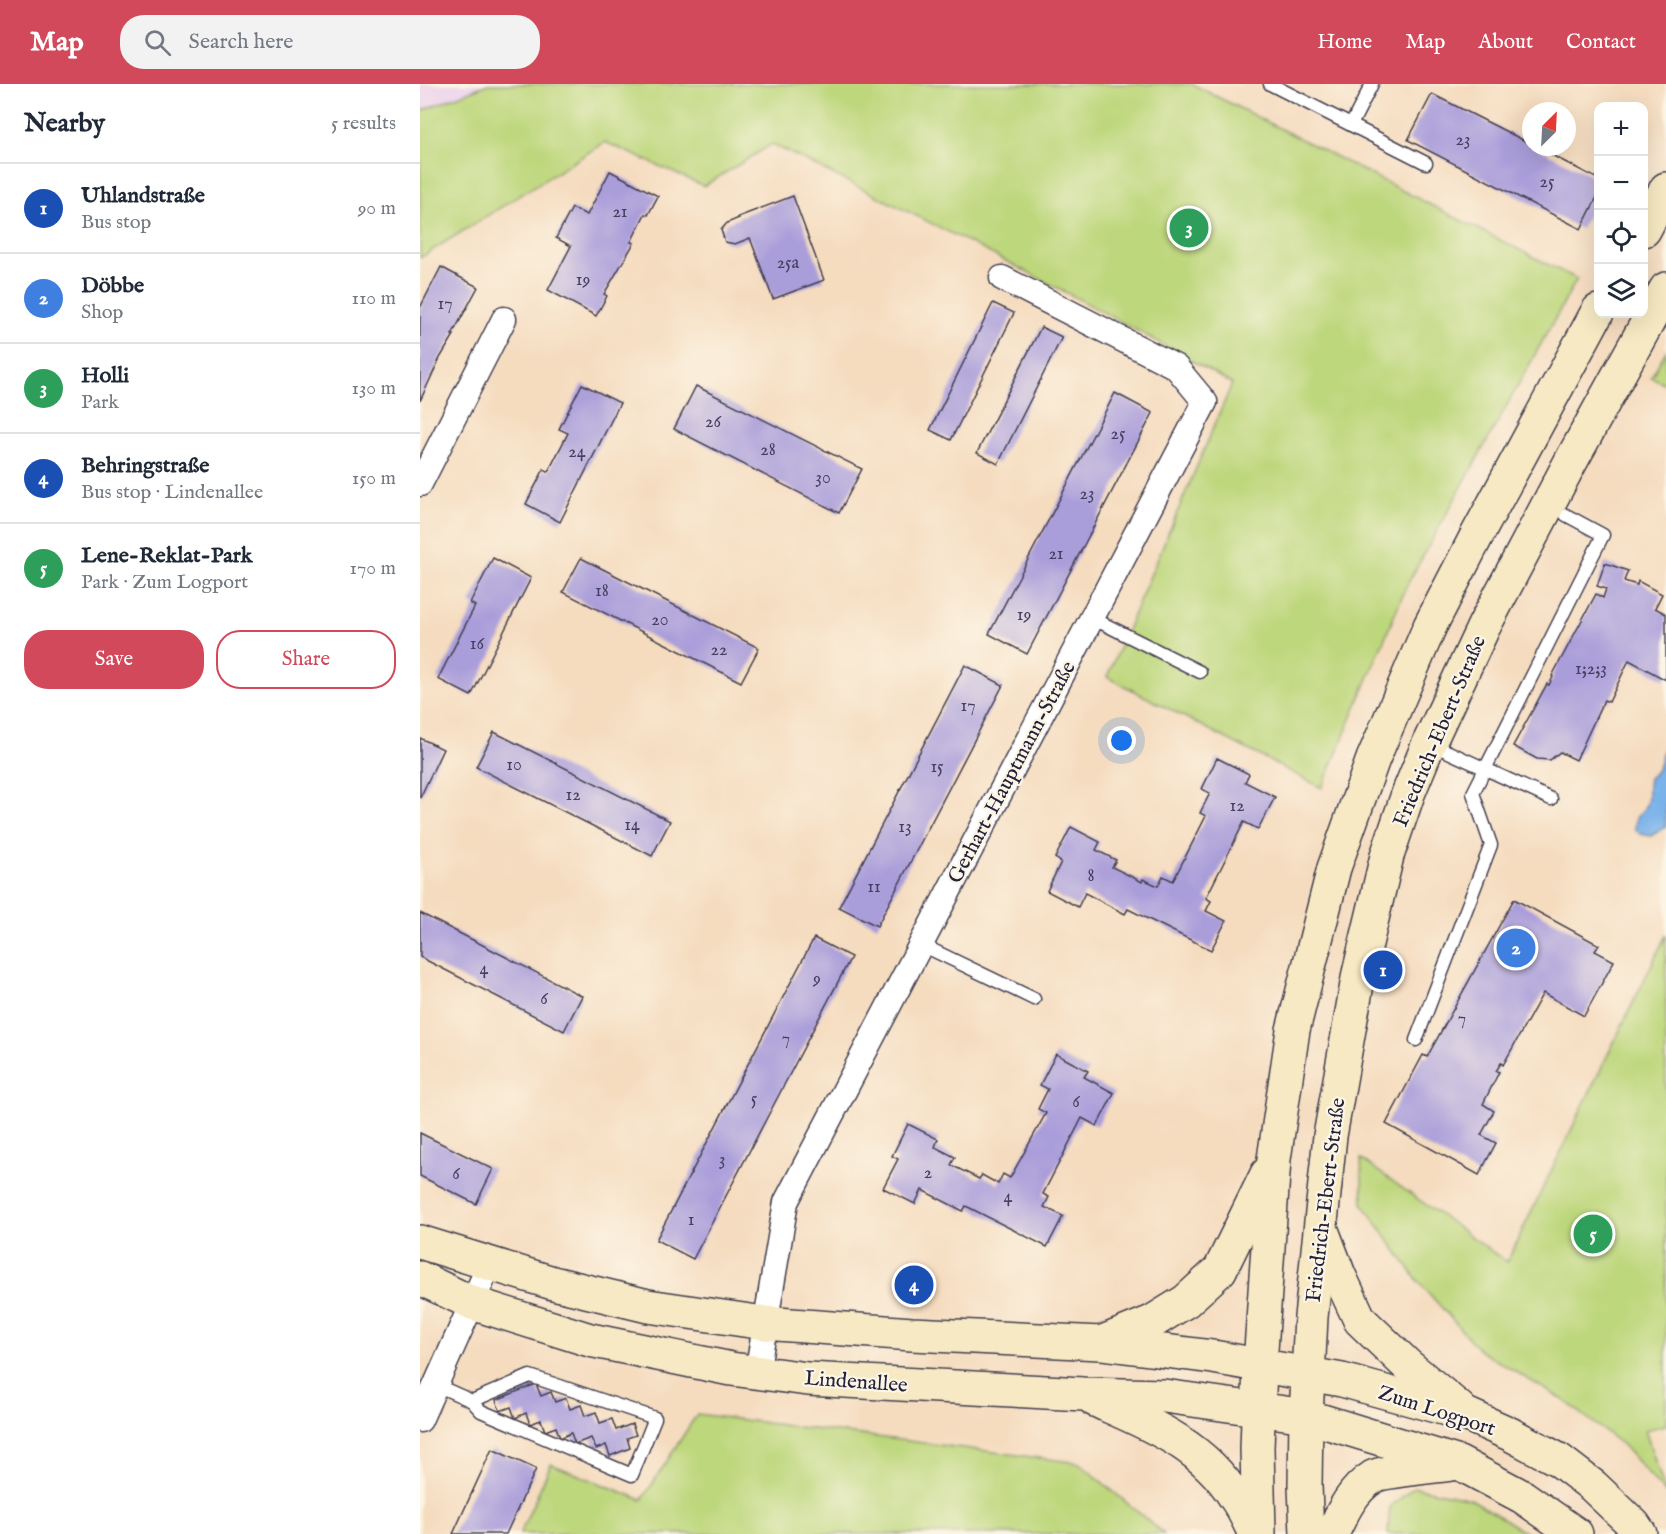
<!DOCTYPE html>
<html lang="en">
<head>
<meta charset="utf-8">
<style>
	body { margin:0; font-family:"IM FELL English",serif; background:#f2f2f3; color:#1f2937 }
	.controls { position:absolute; right:18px; top:18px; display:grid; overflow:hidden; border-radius:12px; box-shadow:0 6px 24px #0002 }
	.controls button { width:54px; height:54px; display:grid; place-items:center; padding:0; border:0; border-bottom:2px solid #e0e1e3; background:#fff; color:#1f2937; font:30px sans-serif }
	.compass { position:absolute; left:1102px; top:18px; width:54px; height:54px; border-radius:50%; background:#fff; box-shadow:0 6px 24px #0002; rotate:24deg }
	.you { position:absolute; left:702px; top:657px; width:21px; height:21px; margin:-15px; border:4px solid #fff; border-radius:50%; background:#1a73e8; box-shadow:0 0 0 9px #1a73e833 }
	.badge { display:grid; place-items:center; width:39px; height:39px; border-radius:50%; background:#d1495b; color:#fff; font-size:20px; font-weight:700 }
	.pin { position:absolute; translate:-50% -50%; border:3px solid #fff; box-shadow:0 2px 6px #0006 }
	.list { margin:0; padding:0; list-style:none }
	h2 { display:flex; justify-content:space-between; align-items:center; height:78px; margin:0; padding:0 24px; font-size:26px }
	h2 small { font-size:20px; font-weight:400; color:#747a83 }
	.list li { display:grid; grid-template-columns:39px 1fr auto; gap:18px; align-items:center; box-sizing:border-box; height:90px; padding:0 24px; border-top:2px solid #e0e1e3 }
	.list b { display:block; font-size:22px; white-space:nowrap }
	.list p { margin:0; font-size:20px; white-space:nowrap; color:#747a83 }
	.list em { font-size:20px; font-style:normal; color:#747a83 }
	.actions { display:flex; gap:12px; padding:18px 24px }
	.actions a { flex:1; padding:14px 0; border:2px solid #d1495b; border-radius:24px; text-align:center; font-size:21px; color:#d1495b }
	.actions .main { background:#d1495b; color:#fff }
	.icon { flex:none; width:33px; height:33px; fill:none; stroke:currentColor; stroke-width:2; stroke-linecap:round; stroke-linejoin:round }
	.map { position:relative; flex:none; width:1246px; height:1450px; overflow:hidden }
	header { display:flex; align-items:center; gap:36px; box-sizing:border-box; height:84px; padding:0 30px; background:#d1495b; color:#fff }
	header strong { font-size:28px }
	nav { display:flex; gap:33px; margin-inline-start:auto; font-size:21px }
	.search { width:420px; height:54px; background:#f2f2f3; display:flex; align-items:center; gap:15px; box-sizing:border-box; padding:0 21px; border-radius:24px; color:#747a83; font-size:22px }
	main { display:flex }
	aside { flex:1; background:#fff }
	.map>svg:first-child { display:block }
	.built { fill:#ebd1ec }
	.green { fill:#bdd77c; stroke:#707c5c; stroke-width:1.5 }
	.water { fill:#7ab3ea; stroke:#4e6a92; stroke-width:1.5 }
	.building { fill:#aa9eda }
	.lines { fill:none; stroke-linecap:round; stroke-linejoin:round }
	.lane-casing { stroke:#423e4f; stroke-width:15 }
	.street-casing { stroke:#423e4f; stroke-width:27 }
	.secondary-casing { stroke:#423e4f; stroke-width:36 }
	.lane { stroke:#fff; stroke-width:12 }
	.street { stroke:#fff; stroke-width:24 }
	.secondary { stroke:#f6e9c3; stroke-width:33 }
	.labels { text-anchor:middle; stroke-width:4.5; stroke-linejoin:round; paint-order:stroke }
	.number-label { font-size:18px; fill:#444163 }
	.street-label { font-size:21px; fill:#22223b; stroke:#fcf5e5 }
</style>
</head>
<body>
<header>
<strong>Map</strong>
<div class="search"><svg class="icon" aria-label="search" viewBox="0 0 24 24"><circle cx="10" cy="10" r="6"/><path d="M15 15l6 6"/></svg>Search here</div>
<nav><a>Home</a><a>Map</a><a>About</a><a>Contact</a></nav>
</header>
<main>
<aside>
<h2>Nearby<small>5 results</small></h2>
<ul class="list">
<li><span class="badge" style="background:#1a4fb4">1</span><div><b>Uhlandstraße</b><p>Bus stop</p></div><em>90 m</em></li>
<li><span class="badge" style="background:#3f7fe0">2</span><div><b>Döbbe</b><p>Shop</p></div><em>110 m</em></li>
<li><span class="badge" style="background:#2e9e5b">3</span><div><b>Holli</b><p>Park</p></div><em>130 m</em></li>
<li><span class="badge" style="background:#1a4fb4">4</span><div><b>Behringstraße</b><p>Bus stop · Lindenallee</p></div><em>150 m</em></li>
<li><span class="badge" style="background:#2e9e5b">5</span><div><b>Lene-Reklat-Park</b><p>Park · Zum Logport</p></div><em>170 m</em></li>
</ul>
<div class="actions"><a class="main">Save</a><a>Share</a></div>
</aside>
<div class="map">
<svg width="1246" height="1450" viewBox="0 0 1246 1450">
	<rect width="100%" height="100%" fill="#fcf5e5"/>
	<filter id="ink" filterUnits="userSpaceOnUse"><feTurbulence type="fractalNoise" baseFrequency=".0167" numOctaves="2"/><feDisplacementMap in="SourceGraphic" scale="12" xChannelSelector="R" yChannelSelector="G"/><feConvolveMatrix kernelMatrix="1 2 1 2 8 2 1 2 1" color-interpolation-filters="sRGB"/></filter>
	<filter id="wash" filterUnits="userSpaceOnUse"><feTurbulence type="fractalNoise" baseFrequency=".008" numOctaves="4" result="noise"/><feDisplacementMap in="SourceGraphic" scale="24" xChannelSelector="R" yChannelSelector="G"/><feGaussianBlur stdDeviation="1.35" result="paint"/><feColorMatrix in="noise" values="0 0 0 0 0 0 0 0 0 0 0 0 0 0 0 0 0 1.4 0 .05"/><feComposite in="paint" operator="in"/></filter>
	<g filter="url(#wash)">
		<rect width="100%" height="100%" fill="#f5dcbf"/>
		<polygon class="built" points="0,0 70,0 0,28"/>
		<g class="green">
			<path d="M 68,0 L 772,0 L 1157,195 L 987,501 L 902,704 L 687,593 L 812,300 C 662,213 507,137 352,60 L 284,102 L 185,58 L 0,174 L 0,27 Z"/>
			<polygon points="1246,267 1246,300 1231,293"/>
			<polygon points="1246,851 1246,1341 1225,1346 1246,1410 1203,1361 1142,1315 1060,1267 998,1197 943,1120 941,1075 1087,1178"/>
			<polygon points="277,1330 659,1379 744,1450 100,1450 131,1380 222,1416"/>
			<polygon points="994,1403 1051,1415 1108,1450 968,1450 970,1423"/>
		</g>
		<path class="water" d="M 1246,656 L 1246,743 L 1231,752 L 1220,750 L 1215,745 L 1216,734 C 1234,715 1225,715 1229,694 C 1243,684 1240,670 1246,656 Z"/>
		<g id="blocks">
			<g class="building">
				<polygon points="1012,10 1111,60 1111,63 1116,63 1178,95 1178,111 1161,145 988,56"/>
				<polygon points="190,87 238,112 228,131 225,130 211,158 214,159 184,210 187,212 176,232 128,206 151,162 136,154 152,124 167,131"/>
				<polygon points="373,112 404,196 353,215 330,154 315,160 305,158 301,146 307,139 319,134 318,133"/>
				<polygon points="21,183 58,203 32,251 34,251 20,274 0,317 0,224"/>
				<polygon points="573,219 594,229 531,356 510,346"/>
				<polygon points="621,243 642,253 578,380 557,369"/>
				<polygon points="162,300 200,319 140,438 106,420 124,385 128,388 148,349 139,345"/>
				<polygon points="276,302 442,385 419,429 254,345"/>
				<polygon points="695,309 733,329 607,570 569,550"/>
				<polygon points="73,474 111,494 51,612 18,595 55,522 50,519"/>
				<polygon points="161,474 339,564 321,598 143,508"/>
				<polygon points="1185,479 1208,487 1204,497 1217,501 1218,497 1242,510 1235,524 1246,530 1246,596 1209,576 1189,618 1184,616 1156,676 1140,668 1130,676 1117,675 1093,662 1127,600 1129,601 1133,593 1132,592 1176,510 1183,514 1186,505 1177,502"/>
				<polygon points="545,581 583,601 457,842 419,823"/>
				<polygon points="74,648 250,737 232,772 56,683"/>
				<polygon points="0,654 23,665 0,714"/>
				<polygon points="797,674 829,690 825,698 855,713 838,745 824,738 786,814 791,817 786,827 806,837 791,866 708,825 705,830 665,809 658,823 627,807 641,778 635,774 651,743 680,758 676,766 696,776 692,783 722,798 723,795 738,802 743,792 753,797 786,732 780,729 790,709 782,705"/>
				<polygon points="1094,815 1179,861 1175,867 1194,877 1164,932 1123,909 1083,981 1081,979 1076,987 1079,988 1063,1020 1074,1027 1061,1051 1076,1059 1059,1091 966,1040 1003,971 1007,973"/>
				<polygon points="0,829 162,912 144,947 0,873"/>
				<polygon points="394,854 431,873 273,1175 236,1156"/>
				<polygon points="636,970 668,987 664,993 694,1009 677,1042 662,1034 623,1110 629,1113 624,1123 643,1132 627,1163 546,1122 543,1127 502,1106 495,1120 463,1104 478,1075 472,1072 488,1040 518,1055 515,1063 535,1073 531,1081 559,1095 562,1091 578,1100 583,1090 590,1094 626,1029 618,1025 628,1005 620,1001"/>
				<polygon points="0,1049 73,1085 56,1120 0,1092"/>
				<polygon points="116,1300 121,1312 131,1308 135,1318 146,1314 150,1325 161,1321 165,1332 176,1328 180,1339 192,1335 196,1346 212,1340 216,1351 207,1354 210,1364 190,1372 186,1361 176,1365 171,1354 155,1360 151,1349 140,1354 136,1343 125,1347 121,1336 110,1340 106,1329 95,1334 91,1323 80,1327 76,1316"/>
				<polygon points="72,1365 116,1385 86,1450 33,1450"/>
			</g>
		</g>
	</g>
	<g filter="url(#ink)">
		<use href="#blocks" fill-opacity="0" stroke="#423e4f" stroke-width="1.5"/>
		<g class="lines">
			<defs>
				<g id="lane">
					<polyline points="850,0 1006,79"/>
					<polyline points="931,41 952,0"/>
					<polyline points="672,534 780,588"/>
					<polyline points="1009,659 1131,715"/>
					<polyline points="500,860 614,915"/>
					<polyline points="996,956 1071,761 1053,709 1183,451 1146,431"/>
					<polyline points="16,1301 52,1317 61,1327 212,1391 235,1334 110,1292 52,1317"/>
				</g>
				<g id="street">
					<polyline points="0,400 84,235"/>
					<polyline points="337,1289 366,1118 785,318 756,283 582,194"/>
					<polyline points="0,1336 70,1179"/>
				</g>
				<g id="secondary">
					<polyline points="1224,146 1246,105"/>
					<polyline points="903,1149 919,1191 940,1236 986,1280 1039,1324"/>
					<polyline points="0,1158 133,1199 228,1222 344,1239 492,1250 681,1259 793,1273 922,1296 1048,1331 1090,1350 1139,1376 1173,1402 1214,1441 1220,1450"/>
					<polyline points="0,1194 52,1219 170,1256 311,1285 388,1295 663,1310 744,1312 886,1332 1039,1379 1103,1413 1156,1450"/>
					<polyline points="683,1258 732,1238 766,1217 800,1186 847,1090"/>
					<path d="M 675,1316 C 729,1340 782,1360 815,1413 C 823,1424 829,1438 835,1450"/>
					<polyline points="839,1450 837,1364 840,1281 854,1075 873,946 914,784 953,675 1010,542 1056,453 1178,227"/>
					<polyline points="887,1450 885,1402 886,1332 891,1233 910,1052 939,889 967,772 988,710 1009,659 1064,542 1150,379 1246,205"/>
					<path d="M 912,1450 C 922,1429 932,1406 953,1393 C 960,1388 1018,1382 1032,1380"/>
				</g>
			</defs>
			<use href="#lane" class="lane-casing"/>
			<use href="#street" class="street-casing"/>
			<use href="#secondary" class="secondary-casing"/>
			<use href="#lane" class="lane"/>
			<use href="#street" class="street"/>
			<use href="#secondary" class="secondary"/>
		</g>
	</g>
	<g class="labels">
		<g class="number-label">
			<text x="1043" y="61">23</text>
			<text x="1127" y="103">25</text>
			<text x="200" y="133">21</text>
			<text x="368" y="184">25a</text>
			<text x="163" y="201">19</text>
			<text x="25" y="225">17</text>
			<text x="293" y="343">26</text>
			<text x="698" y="355">25</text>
			<text x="348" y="371">28</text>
			<text x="157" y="373">24</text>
			<text x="403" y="399">30</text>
			<text x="667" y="415">23</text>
			<text x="636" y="475">21</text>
			<text x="182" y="512">18</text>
			<text x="604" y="536">19</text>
			<text x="240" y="541">20</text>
			<text x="57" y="565">16</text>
			<text x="299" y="571">22</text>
			<text x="1171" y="590">1;2;3</text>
			<text x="548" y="627">17</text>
			<text x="94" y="686">10</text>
			<text x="517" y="688">15</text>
			<text x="153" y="716">12</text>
			<text x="817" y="727">12</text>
			<text x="212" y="746">14</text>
			<text x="485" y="748">13</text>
			<text x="671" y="797">8</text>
			<text x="454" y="808">11</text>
			<text x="64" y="890">4</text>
			<text x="397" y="900">9</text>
			<text x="124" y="920">6</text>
			<text x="1042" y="940">7</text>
			<text x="366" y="960">7</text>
			<text x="334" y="1020">5</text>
			<text x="656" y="1023">6</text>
			<text x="302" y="1081">3</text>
			<text x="508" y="1094">2</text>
			<text x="36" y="1095">6</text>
			<text x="588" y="1118">4</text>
			<text x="271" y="1141">1</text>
		</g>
		<g class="street-label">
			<text transform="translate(1019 647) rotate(-67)" y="7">Friedrich-Ebert-Straße</text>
			<text transform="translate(591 688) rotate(-62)" y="7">Gerhart-Hauptmann-Straße</text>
			<text transform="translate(905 1116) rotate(-83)" y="7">Friedrich-Ebert-Straße</text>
			<text transform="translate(436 1297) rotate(4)" y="7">Lindenallee</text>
			<text transform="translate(1017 1326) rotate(18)" y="7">Zum Logport</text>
		</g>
	</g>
</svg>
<div class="controls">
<button>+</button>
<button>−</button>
<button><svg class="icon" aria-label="locate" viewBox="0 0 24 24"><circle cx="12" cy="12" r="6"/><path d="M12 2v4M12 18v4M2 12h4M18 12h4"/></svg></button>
<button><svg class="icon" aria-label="layers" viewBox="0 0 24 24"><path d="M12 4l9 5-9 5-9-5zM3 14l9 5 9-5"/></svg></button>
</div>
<svg class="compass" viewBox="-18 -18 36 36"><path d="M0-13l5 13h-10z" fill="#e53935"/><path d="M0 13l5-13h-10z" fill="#747a83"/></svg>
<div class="you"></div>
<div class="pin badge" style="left:963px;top:886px;background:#1a4fb4">1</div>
<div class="pin badge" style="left:1096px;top:864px;background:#3f7fe0">2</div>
<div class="pin badge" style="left:769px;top:144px;background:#2e9e5b">3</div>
<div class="pin badge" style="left:494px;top:1201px;background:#1a4fb4">4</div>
<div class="pin badge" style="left:1173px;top:1150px;background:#2e9e5b">5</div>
</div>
</main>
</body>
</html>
